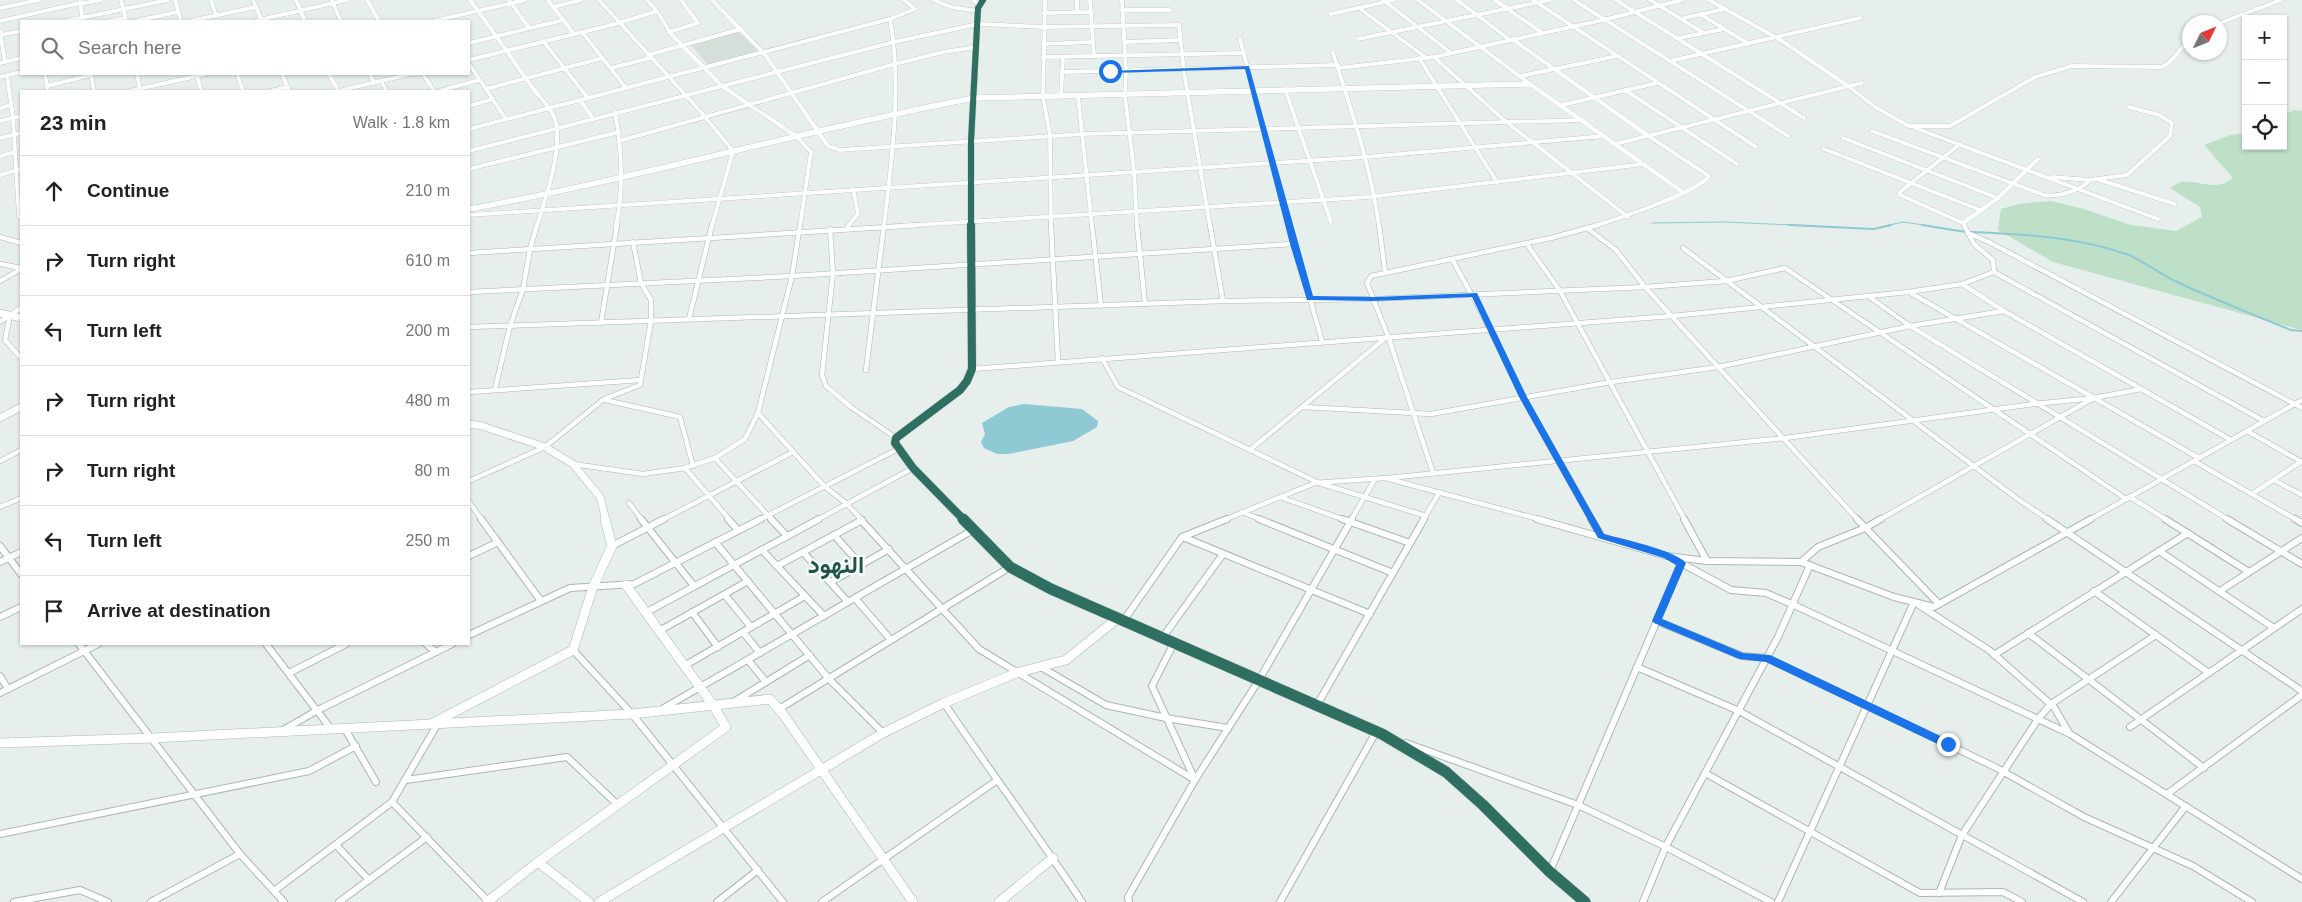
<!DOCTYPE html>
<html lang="en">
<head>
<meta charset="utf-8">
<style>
	body { margin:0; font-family:Helvetica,Vazirmatn,sans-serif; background:#f6f6f6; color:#222 }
	.controls { position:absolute; right:15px; top:15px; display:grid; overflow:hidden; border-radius:0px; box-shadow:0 1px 4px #0004 }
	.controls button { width:45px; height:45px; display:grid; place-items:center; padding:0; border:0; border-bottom:1px solid #e0e0e0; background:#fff; color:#222; font:25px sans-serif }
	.compass { position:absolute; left:2182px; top:15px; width:45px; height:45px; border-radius:50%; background:#fff; box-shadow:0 1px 4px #0004; rotate:47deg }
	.stop { position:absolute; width:15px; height:15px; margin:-11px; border:4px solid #1a73e8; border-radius:50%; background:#fff }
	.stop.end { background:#1a73e8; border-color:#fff; box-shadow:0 1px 5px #0008 }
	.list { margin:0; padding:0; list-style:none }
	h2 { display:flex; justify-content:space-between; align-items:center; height:65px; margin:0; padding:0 20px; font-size:21px }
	h2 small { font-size:16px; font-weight:400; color:#767676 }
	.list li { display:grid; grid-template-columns:32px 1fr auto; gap:15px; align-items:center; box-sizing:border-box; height:70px; padding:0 20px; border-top:1px solid #e0e0e0 }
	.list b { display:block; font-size:19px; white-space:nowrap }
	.list em { font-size:16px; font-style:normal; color:#767676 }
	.icon { flex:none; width:28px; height:28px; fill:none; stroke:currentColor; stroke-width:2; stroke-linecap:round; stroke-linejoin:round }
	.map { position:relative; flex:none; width:2302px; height:902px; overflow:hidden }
	.search { position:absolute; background:#fff; box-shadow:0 1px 4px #0004; left:20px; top:20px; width:450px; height:55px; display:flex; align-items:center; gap:12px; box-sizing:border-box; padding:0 18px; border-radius:0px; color:#767676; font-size:19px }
	.panel { position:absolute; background:#fff; box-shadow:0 1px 4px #0004; left:20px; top:90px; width:450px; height:555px; border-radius:0px }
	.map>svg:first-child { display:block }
	.built { fill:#d4dfda }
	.green { fill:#bfe0c8 }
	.water { fill:#8ec9d4 }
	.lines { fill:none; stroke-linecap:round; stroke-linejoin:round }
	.stream-far1 { stroke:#8ec9d4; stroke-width:1 }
	.stream { stroke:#8ec9d4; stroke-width:2 }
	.street-far2-casing { stroke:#a8b8b2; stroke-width:4.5 }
	.street-far1-casing { stroke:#a8b8b2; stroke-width:5.5 }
	.street-casing { stroke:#a8b8b2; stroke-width:8 }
	.secondary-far2-casing { stroke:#a4bbb3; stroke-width:6 }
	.secondary-far1-casing { stroke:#a4bbb3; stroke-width:8 }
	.secondary-casing { stroke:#a4bbb3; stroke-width:10 }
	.highway-far2-casing { stroke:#c2cac8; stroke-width:7 }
	.highway-far1-casing { stroke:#c2cac8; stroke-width:9 }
	.highway-casing { stroke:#c2cac8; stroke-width:12 }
	.street-far2 { stroke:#fff; stroke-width:4 }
	.street-far1 { stroke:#fff; stroke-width:4.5 }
	.street { stroke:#fff; stroke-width:6 }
	.secondary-far2 { stroke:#fff; stroke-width:5.5 }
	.secondary-far1 { stroke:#fff; stroke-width:7 }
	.secondary { stroke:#fff; stroke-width:9 }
	.highway-far2 { stroke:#2f6f62; stroke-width:6 }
	.highway-far1 { stroke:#2f6f62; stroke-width:8 }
	.highway { stroke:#2f6f62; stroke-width:11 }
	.route { fill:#1a73e8 }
	.labels { text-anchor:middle; stroke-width:4.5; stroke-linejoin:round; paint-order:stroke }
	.town-label { font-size:24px; font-weight:bold; fill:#1f5548; stroke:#f7fbf9 }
</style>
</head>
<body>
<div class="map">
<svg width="2302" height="902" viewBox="0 0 2302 902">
	<rect width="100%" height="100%" fill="#e6efeb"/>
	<polygon class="built" points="739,32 758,51 708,65 691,45"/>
	<path class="green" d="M 2294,110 L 2302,111 L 2302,330 L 2053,262 L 1998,230 L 2001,209 L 2019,204 L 2051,201 L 2084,209 L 2131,225 L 2176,231 L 2202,217 L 2200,207 L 2170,188 C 2173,186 2177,183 2181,182 C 2199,179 2214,193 2233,178 L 2204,145 L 2230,135 L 2246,133 L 2246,146 L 2283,146 L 2283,115 Z"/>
	<polygon class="water" points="1024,404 1082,409 1098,421 1097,427 1073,441 1008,454 997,454 984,448 981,442 985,434 982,423 1009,407"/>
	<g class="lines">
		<g class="stream-far1">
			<polyline points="1652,223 1725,222 1816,226"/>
			<polyline points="1885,226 1903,222 1930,226"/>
		</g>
		<g class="stream">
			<polyline points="1789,225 1874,229 1891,225"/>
			<polyline points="1922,225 1966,232"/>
			<path d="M 1971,232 C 2023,234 2079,237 2129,255 C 2145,262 2159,273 2175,281 C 2213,299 2252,314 2291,330 L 2302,331"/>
		</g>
		<defs>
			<g id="street-far2">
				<polyline points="121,0 126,21"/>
				<polyline points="175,0 181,21"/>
				<polyline points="211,0 216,16"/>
				<polyline points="253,0 262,21"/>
				<polyline points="296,0 305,21"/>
				<polyline points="367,0 379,21"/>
				<path d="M 470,0 C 492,29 511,58 532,87 C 542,101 556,111 557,129 C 559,161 546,196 537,226"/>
				<polyline points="509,0 529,28"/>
				<polyline points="548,0 574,34"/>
				<polyline points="599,0 701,112 733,151 712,226"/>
				<polyline points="647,0 657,11 671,34 722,86 797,137 811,152 800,226"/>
				<polyline points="712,0 763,52 828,146 840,150 1083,134 1584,120"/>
				<polyline points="934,0 951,7 978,11"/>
				<polyline points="973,0 979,5"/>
				<polyline points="1045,0 1043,97 1050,135 1051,226"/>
				<polyline points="1077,0 1077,12"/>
				<polyline points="1090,0 1094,56"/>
				<polyline points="1122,0 1126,71 1125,96 1134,171 1137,226"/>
				<polyline points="1383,0 1451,53"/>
				<polyline points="1418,0 1530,84 1684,193"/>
				<polyline points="1457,0 1510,40"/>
				<polyline points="1495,0 1541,32"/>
				<polyline points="1533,0 1756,147"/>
				<polyline points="1574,0 1788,136"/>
				<polyline points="1616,0 1804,118"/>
				<polyline points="1650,0 1704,33"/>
				<path d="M 1709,0 L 1777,38 L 1848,86 L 1875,107 L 1909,126 L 1950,126 L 2035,77 L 2072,66 L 2162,67 C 2178,58 2176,50 2190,41"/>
				<polyline points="332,1 341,21"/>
				<polyline points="80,2 83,21"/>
				<polyline points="80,4 101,0"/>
				<polyline points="553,7 581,0"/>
				<polyline points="0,8 39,0"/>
				<polyline points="1359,8 1425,57"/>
				<polyline points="1122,10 1170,10"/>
				<polyline points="1044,13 1091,12"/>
				<polyline points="1331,14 1394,0"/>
				<polyline points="1700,14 1749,44"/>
				<polyline points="1680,19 1725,9"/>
				<polyline points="0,21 80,3"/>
				<polyline points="66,21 168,0"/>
				<polyline points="109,21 126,18"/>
				<polyline points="135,21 178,12"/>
				<polyline points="190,21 256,7"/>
				<polyline points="254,21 347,0"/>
				<polyline points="434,21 525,0"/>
				<polyline points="2220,23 2281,0"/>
				<polyline points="0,31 5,62"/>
				<polyline points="582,32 626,88"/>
				<polyline points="669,32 698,23 681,0"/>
				<polyline points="0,35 21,31"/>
				<polyline points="1679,38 1724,29"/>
				<polyline points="1240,39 1289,226"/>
				<polyline points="1358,39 1550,0"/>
				<path d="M 1512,39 L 1647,135 L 1709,176 C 1697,193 1617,219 1594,226"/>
				<polyline points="543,41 588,98"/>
				<polyline points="1125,42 1180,40"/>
				<polyline points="469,43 563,20"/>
				<polyline points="1043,44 1093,42"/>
				<path d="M 1333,53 C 1351,110 1371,166 1379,226"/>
				<polyline points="648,55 741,29"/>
				<polyline points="1043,57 1244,53"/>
				<polyline points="1434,57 1504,120 1628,217"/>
				<polyline points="1419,58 1497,182"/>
				<polyline points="469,60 619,23 657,11"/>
				<polyline points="1670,61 1860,18"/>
				<polyline points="0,63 21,58"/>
				<polyline points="469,64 506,119"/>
				<polyline points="611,68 650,58"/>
				<polyline points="1339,68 1434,57 1603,20 1682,0"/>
				<polyline points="1062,72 1338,65"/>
				<polyline points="45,74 48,91"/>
				<polyline points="91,74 94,91"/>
				<polyline points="137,74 140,89"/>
				<polyline points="237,74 243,91"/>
				<polyline points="282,74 289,91"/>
				<polyline points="329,74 338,91"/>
				<polyline points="370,74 374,83"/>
				<polyline points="423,74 434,91"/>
				<polyline points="7,75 13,118 19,217 21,217"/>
				<polyline points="197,75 201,91"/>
				<polyline points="1521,76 1617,56"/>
				<polyline points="0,77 21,72"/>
				<polyline points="381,81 387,91"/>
				<polyline points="47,86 91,75"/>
				<polyline points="486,89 603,58"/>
				<polyline points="1285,89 1331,222"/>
				<polyline points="1625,90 1737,164"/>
				<polyline points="130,91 206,74"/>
				<polyline points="270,91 288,87"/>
				<polyline points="338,91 411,74"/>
				<polyline points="439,91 479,80"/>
				<polyline points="1061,96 1063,57"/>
				<polyline points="1078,96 1092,226"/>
				<polyline points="580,100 593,118"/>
				<polyline points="1562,105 1657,83"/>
				<polyline points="469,106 493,99"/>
				<polyline points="0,108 11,105"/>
				<path d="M 615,112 C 622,150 624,188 616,226"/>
				<polyline points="0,121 21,116"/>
				<polyline points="1915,128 2158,219"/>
				<polyline points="469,129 890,19 915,9 904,0"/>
				<path d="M 1872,131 L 2044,195 C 2058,197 2081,191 2090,180 L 2127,175 L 2170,136 L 2172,123 L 2159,115 L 2129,107"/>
				<polyline points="0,138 21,133"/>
				<polyline points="1843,138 1998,198"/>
				<polyline points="619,141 895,64 943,52 977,47"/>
				<polyline points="1615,144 1862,83"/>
				<polyline points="1960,144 1900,192 1900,195 1963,223"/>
				<polyline points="1824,149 1980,210"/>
				<polyline points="469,151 894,42 978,24 1043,27 1179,25 1184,72 1210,226"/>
				<polyline points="0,156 15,152"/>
				<polyline points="469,169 619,132"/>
				<polyline points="0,175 21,169"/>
				<polyline points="2052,177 2090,180"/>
				<polyline points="2100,180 2175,204"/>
				<polyline points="469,215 1366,157 1605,136"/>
				<polyline points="848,226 858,214 853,189"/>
				<path d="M 884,226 C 892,158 902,87 890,19"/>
				<polyline points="899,226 1369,197 1644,164"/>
				<polyline points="1965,226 1963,223 1998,198 2038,159"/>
			</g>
			<g id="street-far1">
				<polyline points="1051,225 1058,361"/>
				<polyline points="1092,225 1101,306"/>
				<polyline points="1137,225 1145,304"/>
				<polyline points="1210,225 1223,301"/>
				<polyline points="1289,225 1322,341"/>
				<polyline points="1379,225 1385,271"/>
				<polyline points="1964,225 1974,244 1993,260 1994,272 2264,421"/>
				<polyline points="847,228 849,225"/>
				<polyline points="1587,228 1616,250 1645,287 1858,520"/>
				<polyline points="830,229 833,273 822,375 826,386 851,407 896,438"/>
				<polyline points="1968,233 1989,242 2302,408"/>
				<polyline points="0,237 21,243"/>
				<polyline points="1526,243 1560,291 1685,520"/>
				<polyline points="1683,248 2019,500 2049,520"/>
				<polyline points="469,253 919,225"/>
				<polyline points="1452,259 1480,310 1523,397 1592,520"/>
				<polyline points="0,264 21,268"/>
				<polyline points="0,281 21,269"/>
				<polyline points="1962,284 2004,311 2231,440"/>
				<polyline points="469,292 792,276 1293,244"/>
				<polyline points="1909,292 2199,458"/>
				<polyline points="1868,296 1910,326 2229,520"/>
				<polyline points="10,315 21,308"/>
				<polyline points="689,319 712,225"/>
				<polyline points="0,322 10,315 5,340 21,358"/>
				<polyline points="601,323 617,225"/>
				<polyline points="469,327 1223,301 1374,299 1645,287 1726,281 1785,268 2126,499"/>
				<polyline points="1388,336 1433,473"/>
				<polyline points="1102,358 1118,387 1319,483 1426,516"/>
				<polyline points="972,369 1672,316 1908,292 1962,284 1994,272"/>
				<polyline points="866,370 884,225"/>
				<polyline points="495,389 510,326 523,289 530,249 537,225"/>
				<polyline points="469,392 641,380"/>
				<polyline points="605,400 680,417 693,466"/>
				<polyline points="1303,407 1431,414 1611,382 1718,367 1910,326 2004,311"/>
				<polyline points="758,413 824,486 847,504 862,520"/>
				<polyline points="2247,431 2302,462"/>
				<polyline points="1251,449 1388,336 1367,283 1371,276 1551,238 1598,225"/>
				<polyline points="715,458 772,520"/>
				<polyline points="0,461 21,450"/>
				<polyline points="2194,461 2297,520"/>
				<polyline points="573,464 643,474 685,468 715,458 745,439 758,413 792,276 800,225"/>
				<polyline points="685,468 730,520"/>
				<polyline points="1388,478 1785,438 2034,404 2094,398 2141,389"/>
				<polyline points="2274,480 2302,495"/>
				<polyline points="469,481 545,447 604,399 640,385 651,321 651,300 641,283 633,242"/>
				<polyline points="2252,494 2302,461"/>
				<polyline points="1280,497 1345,520"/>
				<polyline points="2130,497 2167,520"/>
				<polyline points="469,502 482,520"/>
				<polyline points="629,503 642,520"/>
				<polyline points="0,507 21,498"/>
				<polyline points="1242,512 1262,520"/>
				<polyline points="662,520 793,452"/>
				<polyline points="759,520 898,449"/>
				<polyline points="817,520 913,468"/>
				<polyline points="1224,520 1315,483 1385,478 1542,520"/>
				<polyline points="1351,520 1375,479"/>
				<polyline points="1423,520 1439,493"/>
				<polyline points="1879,520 2092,399"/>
				<polyline points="2089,520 2302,400"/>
			</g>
			<g id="street">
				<polyline points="481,519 541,601"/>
				<polyline points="641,519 694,586"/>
				<polyline points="728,519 738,530"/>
				<polyline points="771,519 787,536"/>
				<polyline points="860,519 979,649 1195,780 1259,680 1352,519"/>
				<polyline points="1259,519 1393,573"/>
				<polyline points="1342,519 1410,543"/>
				<polyline points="1537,519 1667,556 1707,561 1801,562 1894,597 1934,607 2091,519"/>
				<polyline points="1591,519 1601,536"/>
				<polyline points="1684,519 1707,561"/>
				<polyline points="1857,519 1939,604"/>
				<polyline points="2047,519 2302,691"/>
				<polyline points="2165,519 2249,572"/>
				<polyline points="2227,519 2302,564"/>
				<polyline points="2295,519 2302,523"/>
				<polyline points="834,535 861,565"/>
				<polyline points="1183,537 1370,614"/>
				<polyline points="715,542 829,679 883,733"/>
				<polyline points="0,546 21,574"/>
				<polyline points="612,546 664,519"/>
				<polyline points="762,550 824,616"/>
				<polyline points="2159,551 2274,628"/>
				<polyline points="803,552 848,602"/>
				<polyline points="469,556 498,542"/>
				<polyline points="1672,558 1731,590 1766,593 1794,605 2070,734 2302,879"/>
				<polyline points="0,562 21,552"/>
				<polyline points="1801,562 1818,547 1865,528 1881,519"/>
				<polyline points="777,566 862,520"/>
				<polyline points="831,582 889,549"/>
				<polyline points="2094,591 2209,673"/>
				<polyline points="2220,591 2302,538"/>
				<polyline points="725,595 751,627"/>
				<polyline points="855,598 891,640"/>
				<polyline points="692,612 718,647"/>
				<polyline points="645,613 819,519"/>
				<polyline points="0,617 21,607"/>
				<polyline points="1124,620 1182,537 1227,519"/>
				<polyline points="1657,621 1742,656 1767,658 1995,767 2084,817 2193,866 2252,902"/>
				<polyline points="659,631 748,581"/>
				<polyline points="743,632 760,653"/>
				<polyline points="2028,633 2204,768"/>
				<polyline points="469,635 570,588 634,584 761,519"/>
				<polyline points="1163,637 1223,554"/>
				<polyline points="79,644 240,854 284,902"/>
				<polyline points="266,644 331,729"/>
				<polyline points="426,644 436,652"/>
				<polyline points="573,650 632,714 783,902"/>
				<polyline points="1994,655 2188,533"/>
				<polyline points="748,660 766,682"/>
				<polyline points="684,666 805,596"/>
				<polyline points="1041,667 1106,705 1166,718 1228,728"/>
				<polyline points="1637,667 1739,711 2083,902"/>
				<polyline points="289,673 346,644"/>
				<polyline points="0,676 8,689"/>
				<polyline points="0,693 98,644"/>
				<polyline points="735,701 810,655"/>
				<path d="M 944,703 C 989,770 1038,835 1082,902"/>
				<polyline points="1317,705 1424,519"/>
				<polyline points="662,709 973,530"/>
				<polyline points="779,709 1010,567"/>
				<polyline points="2130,727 2302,609"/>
				<polyline points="345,729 376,782"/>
				<polyline points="283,730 318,710 452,644"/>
				<polyline points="1406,743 1578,805 1666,847 1771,902"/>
				<polyline points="1705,773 1920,893 2003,892 2022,902"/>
				<polyline points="406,780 567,757 618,805"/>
				<polyline points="2167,794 2302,695"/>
				<polyline points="392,802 489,902"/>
				<polyline points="0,834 309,771 356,746"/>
				<polyline points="336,845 369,880"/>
				<polyline points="1550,871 1682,562"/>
				<polyline points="274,891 392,802 437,725"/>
				<polyline points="1939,893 1962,835 2038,719 2051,704 2156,635"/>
				<polyline points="14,902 80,890 108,902"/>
				<polyline points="151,902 240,854"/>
				<polyline points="339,902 427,837"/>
				<polyline points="717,902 758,870"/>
				<polyline points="822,902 996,781"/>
				<polyline points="1129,902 1128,897 1195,780 1152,686 1174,643"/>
				<polyline points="1280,902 1376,732"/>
				<polyline points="1643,902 1666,846 1778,637 1810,565"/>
				<polyline points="1778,902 1914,602 1989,650 2054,707 2069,733"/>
				<polyline points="2111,902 2186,806"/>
			</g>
			<path id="secondary-far2" d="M 469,209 C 639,178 805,130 974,98 L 1530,84"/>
			<g id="secondary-far1">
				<polyline points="0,313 21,318"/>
				<polyline points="0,418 21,407"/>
				<polyline points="469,424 482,426 545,447 573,464 600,497 606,520"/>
			</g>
			<g id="secondary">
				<polyline points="433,723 573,650 593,587 612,546 605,519"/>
				<polyline points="0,743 153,738 632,714 770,699 783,714 913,902"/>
				<polyline points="538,862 589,902"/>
				<polyline points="487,902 538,862 726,727 713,705 626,585"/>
				<polyline points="599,902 883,733 944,703 1019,672 1066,660 1118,618"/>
				<polyline points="999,902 1053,858"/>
			</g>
			<polyline id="highway-far2" points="971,226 971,141 978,8 983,0"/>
			<polyline id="highway-far1" points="964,520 913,468 895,443 896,438 960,390 967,381 972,369 971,225"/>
			<polyline id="highway" points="963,519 1010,567 1051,589 1382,734 1446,772 1483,805 1550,872 1585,902"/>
		</defs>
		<use href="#street-far2" class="street-far2-casing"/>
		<use href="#street-far1" class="street-far1-casing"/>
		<use href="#street" class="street-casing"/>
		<use href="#secondary-far2" class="secondary-far2-casing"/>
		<use href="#secondary-far1" class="secondary-far1-casing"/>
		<use href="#secondary" class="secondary-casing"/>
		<use href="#highway-far2" class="highway-far2-casing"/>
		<use href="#highway-far1" class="highway-far1-casing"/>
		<use href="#highway" class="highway-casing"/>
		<use href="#street-far2" class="street-far2"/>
		<use href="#street-far1" class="street-far1"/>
		<use href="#street" class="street"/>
		<use href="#secondary-far2" class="secondary-far2"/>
		<use href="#secondary-far1" class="secondary-far1"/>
		<use href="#secondary" class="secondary"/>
		<use href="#highway-far2" class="highway-far2"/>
		<use href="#highway-far1" class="highway-far1"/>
		<use href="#highway" class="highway"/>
	</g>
	<path class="route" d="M 1249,66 L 1313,296 L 1374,297 L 1477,293 L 1527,397 L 1604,534 C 1622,539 1675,550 1686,563 L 1662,619 L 1743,653 L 1770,655 L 1951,741 L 1951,747 L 1944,747 L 1766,662 L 1739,659 L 1654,623 L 1652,621 L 1676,565 L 1664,558 L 1598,538 L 1519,397 L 1472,297 L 1374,301 L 1307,300 L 1290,244 L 1245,69 L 1110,73 L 1107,71 Z"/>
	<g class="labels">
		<g class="town-label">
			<text x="836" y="573">النهود</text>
		</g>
	</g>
</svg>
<div class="controls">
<button>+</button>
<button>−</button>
<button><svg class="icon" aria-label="locate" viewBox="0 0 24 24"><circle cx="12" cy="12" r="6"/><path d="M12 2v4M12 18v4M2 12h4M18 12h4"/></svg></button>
</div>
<svg class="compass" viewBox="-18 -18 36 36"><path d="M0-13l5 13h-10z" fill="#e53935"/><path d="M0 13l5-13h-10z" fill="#767676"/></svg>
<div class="stop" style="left:1110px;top:71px"></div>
<div class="stop end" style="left:1948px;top:744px"></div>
<div class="search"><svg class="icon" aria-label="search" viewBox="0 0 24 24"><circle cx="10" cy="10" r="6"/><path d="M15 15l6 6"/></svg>Search here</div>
<section class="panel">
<h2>23 min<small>Walk · 1.8 km</small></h2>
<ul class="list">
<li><svg class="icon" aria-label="ahead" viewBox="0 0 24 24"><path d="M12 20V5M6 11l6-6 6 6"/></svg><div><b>Continue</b></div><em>210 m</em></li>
<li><svg class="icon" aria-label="right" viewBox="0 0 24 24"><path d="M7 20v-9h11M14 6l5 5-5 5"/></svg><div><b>Turn right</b></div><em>610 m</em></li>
<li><svg class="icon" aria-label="left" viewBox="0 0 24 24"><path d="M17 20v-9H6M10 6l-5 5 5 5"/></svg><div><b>Turn left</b></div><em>200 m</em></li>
<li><svg class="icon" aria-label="right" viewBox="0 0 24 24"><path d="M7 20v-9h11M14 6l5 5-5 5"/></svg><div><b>Turn right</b></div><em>480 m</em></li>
<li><svg class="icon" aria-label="right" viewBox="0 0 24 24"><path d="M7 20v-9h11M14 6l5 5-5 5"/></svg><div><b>Turn right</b></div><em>80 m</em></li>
<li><svg class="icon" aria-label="left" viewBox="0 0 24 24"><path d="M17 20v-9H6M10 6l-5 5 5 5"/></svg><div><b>Turn left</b></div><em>250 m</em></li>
<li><svg class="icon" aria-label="arrive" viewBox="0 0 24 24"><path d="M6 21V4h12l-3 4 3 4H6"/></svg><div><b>Arrive at destination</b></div></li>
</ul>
</section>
</div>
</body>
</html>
